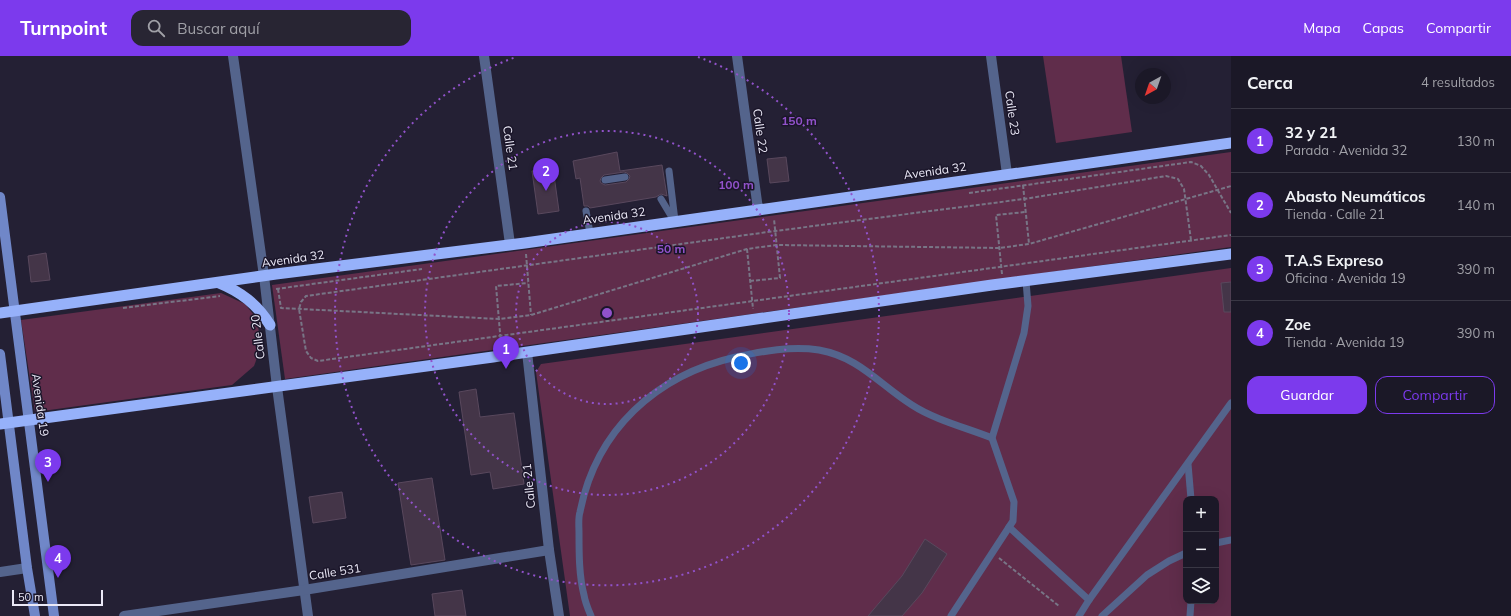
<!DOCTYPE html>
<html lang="es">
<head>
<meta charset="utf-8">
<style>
	body { margin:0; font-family:Mulish,sans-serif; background:#282533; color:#f1f3f6 }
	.controls { position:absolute; right:12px; bottom:12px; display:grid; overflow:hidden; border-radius:8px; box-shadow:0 4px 16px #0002 }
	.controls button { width:36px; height:36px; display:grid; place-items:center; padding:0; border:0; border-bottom:1px solid #393744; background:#1b1827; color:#f1f3f6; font:20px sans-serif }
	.compass { position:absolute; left:1135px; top:12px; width:36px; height:36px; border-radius:50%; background:#1b1827; box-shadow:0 4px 16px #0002; rotate:220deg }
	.scale { position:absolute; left:12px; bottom:10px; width:91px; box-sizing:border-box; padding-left:4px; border:2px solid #ebe9f7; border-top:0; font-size:11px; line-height:14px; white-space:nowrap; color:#ebe9f7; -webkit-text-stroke:3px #1b162a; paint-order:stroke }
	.you { position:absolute; left:741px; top:307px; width:14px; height:14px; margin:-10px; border:3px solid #fff; border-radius:50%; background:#1a73e8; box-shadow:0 0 0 6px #1a73e833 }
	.badge { display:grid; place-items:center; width:26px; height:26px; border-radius:50%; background:#7c3aed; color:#fff; font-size:13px; font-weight:700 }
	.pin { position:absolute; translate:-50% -33px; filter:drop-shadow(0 1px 2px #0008) }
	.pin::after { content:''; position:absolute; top:21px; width:14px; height:12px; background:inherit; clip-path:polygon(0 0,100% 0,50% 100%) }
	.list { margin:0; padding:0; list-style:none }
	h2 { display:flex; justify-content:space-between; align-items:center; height:52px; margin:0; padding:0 16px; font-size:17px }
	h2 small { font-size:13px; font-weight:400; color:#a0a0a7 }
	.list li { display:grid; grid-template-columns:26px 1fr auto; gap:12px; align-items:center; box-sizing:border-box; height:64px; padding:0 16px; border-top:1px solid #393744 }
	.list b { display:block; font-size:15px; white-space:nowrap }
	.list p { margin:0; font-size:13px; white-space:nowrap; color:#a0a0a7 }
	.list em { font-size:13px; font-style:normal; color:#a0a0a7 }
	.actions { display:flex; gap:8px; padding:12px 16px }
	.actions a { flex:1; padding:9px 0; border:1px solid #7c3aed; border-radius:12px; text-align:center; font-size:14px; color:#7c3aed }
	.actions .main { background:#7c3aed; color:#fff }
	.icon { flex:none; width:22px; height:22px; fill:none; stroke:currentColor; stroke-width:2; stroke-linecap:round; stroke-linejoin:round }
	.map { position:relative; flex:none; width:1231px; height:560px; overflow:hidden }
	header { display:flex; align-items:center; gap:24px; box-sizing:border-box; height:56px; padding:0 20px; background:#7c3aed; color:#fff }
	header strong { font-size:19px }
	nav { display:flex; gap:22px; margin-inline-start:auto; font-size:14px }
	.search { width:280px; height:36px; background:#282533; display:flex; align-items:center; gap:10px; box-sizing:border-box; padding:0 14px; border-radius:12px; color:#a0a0a7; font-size:15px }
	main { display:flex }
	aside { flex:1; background:#1b1827 }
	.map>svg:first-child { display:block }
	.green { fill:#602d4b; fill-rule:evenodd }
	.building { fill:#443548; stroke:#59485d; fill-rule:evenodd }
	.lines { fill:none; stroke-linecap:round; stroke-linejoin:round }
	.path { stroke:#787586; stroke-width:2; stroke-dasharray:4 2; stroke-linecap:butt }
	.service { stroke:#54648c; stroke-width:7 }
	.minor { stroke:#54648c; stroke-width:10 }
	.secondary { stroke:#7087c8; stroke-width:10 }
	.trunk { stroke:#96b1fa; stroke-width:11 }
	.ring { fill:none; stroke:#9152ca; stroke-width:2; stroke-dasharray:2 4 }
	.labels { text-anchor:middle; stroke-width:3; stroke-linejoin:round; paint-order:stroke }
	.street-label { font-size:12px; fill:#ebe9f7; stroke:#1b162a }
	.centre { fill:#9152ca; stroke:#1b162a; stroke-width:2 }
	.ring-label { font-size:12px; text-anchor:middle; font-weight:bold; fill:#9152ca; stroke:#1b162a; stroke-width:3; stroke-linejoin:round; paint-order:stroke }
</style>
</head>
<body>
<header>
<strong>Turnpoint</strong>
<div class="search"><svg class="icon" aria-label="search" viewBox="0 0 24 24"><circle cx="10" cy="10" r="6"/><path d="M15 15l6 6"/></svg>Buscar aquí</div>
<nav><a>Mapa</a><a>Capas</a><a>Compartir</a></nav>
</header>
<main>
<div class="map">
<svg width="1231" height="560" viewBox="0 0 1231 560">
	<rect width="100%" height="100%" fill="#242034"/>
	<g class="green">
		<polygon points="1043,0 1121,0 1132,76 1056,87"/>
		<polygon points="1231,96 1231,191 285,323 272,229"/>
		<path d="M 1231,212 L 1231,560 L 570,560 L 536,316 L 541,308 ZM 1186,443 L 1216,443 L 1216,545 L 1186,545 Z"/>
		<polygon points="221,237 245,248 257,263 261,291 254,310 232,329 35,356 21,264"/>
	</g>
	<g class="building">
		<path d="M 617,96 L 620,115 L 662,109 L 667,140 L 661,138 L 656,141 L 590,152 L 588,150 L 584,150 L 580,122 L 576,123 L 573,105 ZM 624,116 L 627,117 L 630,120 L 629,123 L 626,126 L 605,129 L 601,127 L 600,125 L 601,122 L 604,119 Z"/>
		<polygon points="786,101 789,125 770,127 767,103"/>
		<polygon points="553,112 559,155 538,158 532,115"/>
		<polygon points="46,197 50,224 31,226 28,200"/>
		<polygon points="1231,226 1231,256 1224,256 1221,227"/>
		<polygon points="476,333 480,361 514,357 524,428 493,433 490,416 471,419 459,336"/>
		<polygon points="432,422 445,504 411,509 398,427"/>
		<polygon points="342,436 346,462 313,467 309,441"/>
		<polygon points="925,483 947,498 922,537 902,560 868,560 902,520"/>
		<polygon points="462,534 466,560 435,560 432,538"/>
	</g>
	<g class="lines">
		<g class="path">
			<polyline points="1023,129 1029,188"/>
			<polyline points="969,137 1191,106 1201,110 1209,119 1231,157"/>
			<polyline points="1191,184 1184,133 1178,123 1166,120 1024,143 775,175 306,240 301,246 299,253 306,295 311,302 318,305 1231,179"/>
			<polyline points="747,193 753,253"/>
			<polyline points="526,198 531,259"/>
			<polyline points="1002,218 996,159 1025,156"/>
			<polyline points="750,225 780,222 774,163"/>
			<polyline points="276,233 422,213"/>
			<polyline points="278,233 281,252 499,263 531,259 747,193 776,189 999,192 1029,188 1231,130"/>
			<polyline points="123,252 220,240"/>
			<polyline points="501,288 496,230 528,227"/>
			<polyline points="999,502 1059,550"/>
		</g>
		<g class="service">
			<polyline points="669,115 675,165"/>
			<polyline points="605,124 625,121"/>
			<polyline points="661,143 673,163"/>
			<polyline points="586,155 590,177"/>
			<polyline points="1188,408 1191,443"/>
			<polyline points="1009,471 1089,544"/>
			<polyline points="1216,487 1231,484"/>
			<path d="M 591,560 C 588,553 585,546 584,539 C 579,520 579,497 579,477 C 579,470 578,462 580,456 C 596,374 656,319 736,301 C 763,295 791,290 819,294 C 859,301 880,329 912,349 C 935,364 967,372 992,382"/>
			<polyline points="951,560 1013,465 1014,446 992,382 1024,277 1028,250 1026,225"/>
			<polyline points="1079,560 1089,544 1231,347"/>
			<polyline points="1102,560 1147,519 1169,505 1186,497"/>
			<polyline points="1190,560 1191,545"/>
		</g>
		<g class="minor">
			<polyline points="233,0 264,220 277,331 308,560"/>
			<polyline points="484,0 510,188"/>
			<polyline points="737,0 758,153"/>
			<polyline points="991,0 1007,118"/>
			<polyline points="527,296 549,494 559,560"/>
			<polyline points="0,516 27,512"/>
			<polyline points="124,560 304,534 549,494"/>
		</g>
		<g class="secondary">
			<polyline points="0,141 54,560"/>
			<polyline points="0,298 27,512 35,560"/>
		</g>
		<g class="trunk">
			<path d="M 219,227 C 241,236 257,248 270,269"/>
			<polyline points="0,257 276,218 525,187 1231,87"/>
			<polyline points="0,368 493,301 992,229 1231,198"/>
		</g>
	</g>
	<g class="ring">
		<circle cx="607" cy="257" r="91"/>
		<circle cx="607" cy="257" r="182"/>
		<path d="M698 1A272 272 0 1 1 516 1"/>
	</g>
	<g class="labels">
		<g class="street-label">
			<text transform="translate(1012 57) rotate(82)" y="4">Calle 23</text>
			<text transform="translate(760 75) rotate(82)" y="4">Calle 22</text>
			<text transform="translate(510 92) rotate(82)" y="4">Calle 21</text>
			<text transform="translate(935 115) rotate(-8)" y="4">Avenida 32</text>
			<text transform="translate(614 160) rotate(-8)" y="4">Avenida 32</text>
			<text transform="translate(293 203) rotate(-8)" y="4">Avenida 32</text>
			<text transform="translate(258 281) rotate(-97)" y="4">Calle 20</text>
			<text transform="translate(40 349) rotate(82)" y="4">Avenida 19</text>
			<text transform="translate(529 430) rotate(-96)" y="4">Calle 21</text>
			<text transform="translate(335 516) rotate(-9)" y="4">Calle 531</text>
		</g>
	</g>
	<circle cx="607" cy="257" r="6" class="centre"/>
	<g class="ring-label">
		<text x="799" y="69">150 m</text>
		<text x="736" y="133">100 m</text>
		<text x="671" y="197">50 m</text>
	</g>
</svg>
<div class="controls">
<button>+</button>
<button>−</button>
<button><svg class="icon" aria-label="layers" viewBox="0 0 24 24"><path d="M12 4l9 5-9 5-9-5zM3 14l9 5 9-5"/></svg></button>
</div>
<svg class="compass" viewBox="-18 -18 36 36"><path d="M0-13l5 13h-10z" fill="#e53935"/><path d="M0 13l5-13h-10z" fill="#a0a0a7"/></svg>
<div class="scale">50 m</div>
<div class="you"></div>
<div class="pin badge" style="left:506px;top:313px">1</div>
<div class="pin badge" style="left:546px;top:135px">2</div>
<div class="pin badge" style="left:48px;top:426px">3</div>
<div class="pin badge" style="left:58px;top:522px">4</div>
</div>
<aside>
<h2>Cerca<small>4 resultados</small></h2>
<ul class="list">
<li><span class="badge">1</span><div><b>32 y 21</b><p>Parada · Avenida 32</p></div><em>130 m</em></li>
<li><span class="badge">2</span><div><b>Abasto Neumáticos</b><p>Tienda · Calle 21</p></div><em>140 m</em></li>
<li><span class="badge">3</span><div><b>T.A.S Expreso</b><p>Oficina · Avenida 19</p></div><em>390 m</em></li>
<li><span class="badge">4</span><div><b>Zoe</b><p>Tienda · Avenida 19</p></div><em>390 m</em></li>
</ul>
<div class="actions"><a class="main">Guardar</a><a>Compartir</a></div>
</aside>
</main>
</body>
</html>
